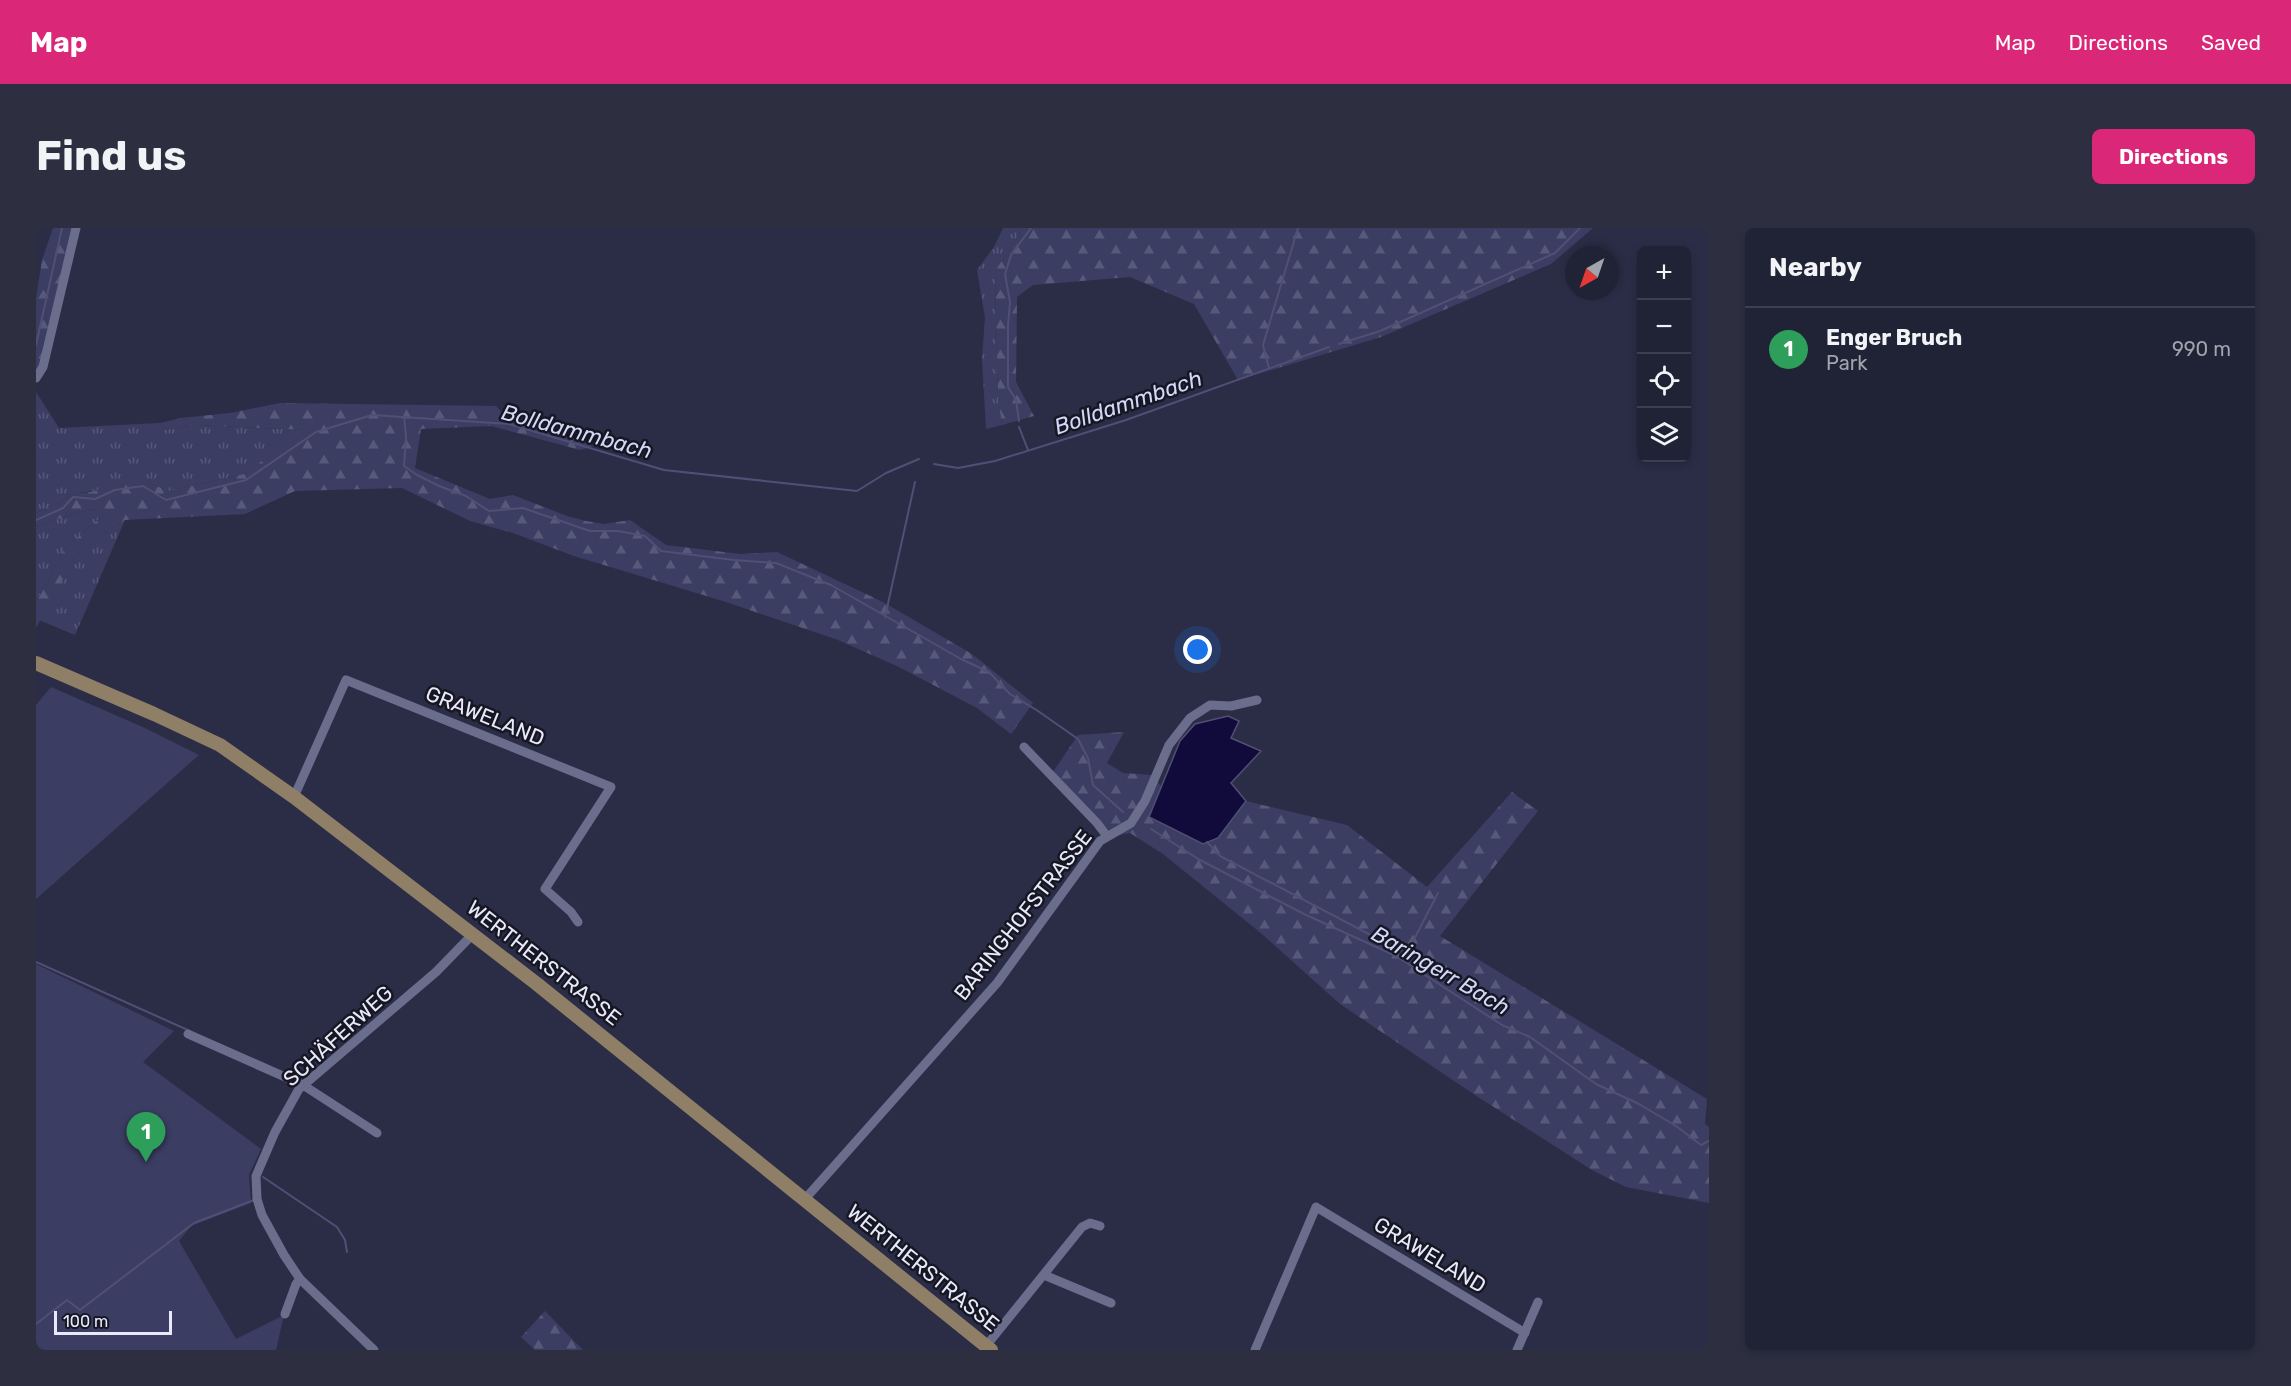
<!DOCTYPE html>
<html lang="en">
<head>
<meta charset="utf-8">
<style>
	body { margin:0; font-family:Rubik,sans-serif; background:#2d2f41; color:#f1f3f6 }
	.controls { position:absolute; right:18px; top:18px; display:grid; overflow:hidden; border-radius:9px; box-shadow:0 3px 9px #0003 }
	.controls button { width:54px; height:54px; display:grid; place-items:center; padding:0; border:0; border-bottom:2px solid #3d3f50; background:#202235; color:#f1f3f6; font:30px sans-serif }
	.compass { position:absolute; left:1529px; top:18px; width:54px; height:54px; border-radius:50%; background:#202235; box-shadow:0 3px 9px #0003; rotate:220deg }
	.scale { position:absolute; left:18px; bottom:15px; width:118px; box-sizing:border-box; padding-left:6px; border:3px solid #e8eafb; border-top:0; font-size:16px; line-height:21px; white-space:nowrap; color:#e8eafb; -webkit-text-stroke:4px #161722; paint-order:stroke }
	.you { position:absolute; left:1162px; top:422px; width:21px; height:21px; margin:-15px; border:4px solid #fff; border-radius:50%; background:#1a73e8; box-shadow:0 0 0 9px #1a73e833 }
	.badge { display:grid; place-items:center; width:39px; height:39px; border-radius:50%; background:#db2777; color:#fff; font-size:20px; font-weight:700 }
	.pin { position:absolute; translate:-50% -50px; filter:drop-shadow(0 2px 3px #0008) }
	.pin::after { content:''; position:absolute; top:32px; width:21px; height:18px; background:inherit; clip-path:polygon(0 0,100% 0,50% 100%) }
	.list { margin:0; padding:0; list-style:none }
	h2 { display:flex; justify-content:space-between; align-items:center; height:78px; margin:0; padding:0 24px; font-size:26px }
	h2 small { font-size:20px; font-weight:400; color:#a2a4ad }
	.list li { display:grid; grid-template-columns:39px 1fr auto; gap:18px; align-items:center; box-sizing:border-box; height:84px; padding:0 24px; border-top:2px solid #3d3f50 }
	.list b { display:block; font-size:22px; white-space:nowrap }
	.list p { margin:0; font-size:20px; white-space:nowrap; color:#a2a4ad }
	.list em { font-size:20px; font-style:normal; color:#a2a4ad }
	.icon { flex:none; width:33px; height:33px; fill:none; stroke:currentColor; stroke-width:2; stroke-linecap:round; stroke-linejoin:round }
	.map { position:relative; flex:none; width:1673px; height:1122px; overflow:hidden; border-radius:9px }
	header { display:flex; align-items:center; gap:36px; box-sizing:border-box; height:84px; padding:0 30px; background:#db2777; color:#fff }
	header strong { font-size:28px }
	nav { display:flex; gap:33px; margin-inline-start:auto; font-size:21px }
	.intro { display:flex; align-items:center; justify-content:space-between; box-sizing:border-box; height:144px; padding:0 36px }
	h1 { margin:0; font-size:42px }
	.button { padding:15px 27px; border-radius:9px; background:#db2777; color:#fff; font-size:21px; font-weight:700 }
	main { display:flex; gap:36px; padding:0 36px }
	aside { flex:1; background:#202235; border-radius:9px; box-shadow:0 3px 9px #0003 }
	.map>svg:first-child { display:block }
	.grass { fill:url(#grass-tufts) }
	.forest { fill:url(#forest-firs) }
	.park { fill:#3b3d63 }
	.water { fill:#110b3b; stroke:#524e75; stroke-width:1.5 }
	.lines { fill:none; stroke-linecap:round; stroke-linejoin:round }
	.stream { stroke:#524e75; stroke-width:2 }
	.minor { stroke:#6a6d8b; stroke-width:9 }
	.secondary { stroke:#8f7f67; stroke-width:14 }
	.labels { text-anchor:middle; stroke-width:5; stroke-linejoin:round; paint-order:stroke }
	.street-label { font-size:21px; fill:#e8eafb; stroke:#161722 }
	.water-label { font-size:22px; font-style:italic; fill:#d3d7f9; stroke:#161722 }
</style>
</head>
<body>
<header>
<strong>Map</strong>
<nav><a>Map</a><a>Directions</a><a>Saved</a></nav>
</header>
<div class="intro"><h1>Find us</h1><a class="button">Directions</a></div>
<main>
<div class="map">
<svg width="1673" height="1122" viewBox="0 0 1673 1122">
	<defs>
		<pattern id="grass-tufts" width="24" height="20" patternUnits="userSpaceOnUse" patternTransform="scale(1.5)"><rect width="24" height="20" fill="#3b3d63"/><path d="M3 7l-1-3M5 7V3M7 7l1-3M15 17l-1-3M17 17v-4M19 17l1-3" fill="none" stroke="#57597a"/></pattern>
		<pattern id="forest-firs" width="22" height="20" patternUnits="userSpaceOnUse" patternTransform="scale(1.5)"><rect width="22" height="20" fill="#3b3d63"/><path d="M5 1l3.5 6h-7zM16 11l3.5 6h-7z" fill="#57597a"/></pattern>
	</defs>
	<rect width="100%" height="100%" fill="#2b2d47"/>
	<g class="grass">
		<polygon points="967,0 985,0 983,7 959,43 962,170 966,197 950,201 946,131 949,90 941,42 958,19"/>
		<polygon points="0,164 23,200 124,195 128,202 160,197 270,202 208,246 133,263 111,254 43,265 0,285"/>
		<polygon points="61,281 64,290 29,320 0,374 0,298 44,284"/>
		<polygon points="89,292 39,407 3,392 38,330 62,310"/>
	</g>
	<g class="forest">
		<polygon points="17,0 37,0 3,140 0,145 0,70 6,32"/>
		<polygon points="985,0 1557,0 1515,36 1345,109 1202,152 1158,76 1094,49 997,57 981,69 980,154 998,188 966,197 962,170 959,43 983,7"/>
		<polygon points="244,175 460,178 470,189 558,218 544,222 455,198 385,201 379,240 454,271 477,267 531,288 550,293 568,296 594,292 630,317 704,326 741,324 847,374 936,426 997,475 975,506 941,480 863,439 802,412 687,373 538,328 477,305 434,293 366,260 259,263 209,286 89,292 62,310 38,330 0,400 0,374 29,320 64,290 60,281 44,284 0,298 0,285 43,265 54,264 94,254 111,254 133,263 208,246 269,202 160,197 128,202 124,195 145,190 194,185"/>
		<polygon points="1088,504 1071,535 1087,545 1116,547 1125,558 1114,589 1140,600 1182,610 1210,573 1311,597 1391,659 1476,564 1502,583 1404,708 1671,871 1669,896 1673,899 1673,975 1590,959 1556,942 1439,867 1304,776 1226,706 1127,626 1094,605 1079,608 1017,544 1042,507"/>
		<polygon points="509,1083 547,1122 499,1122 485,1109"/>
	</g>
	<g class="park">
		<polygon points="15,459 109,500 163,527 0,671 0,477"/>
		<polygon points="0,736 138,803 107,834 225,921 213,947 215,975 155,998 143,1013 200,1111 248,1087 240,1122 0,1122"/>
	</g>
	<polygon class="water" points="1192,488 1203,493 1195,510 1225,523 1195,555 1210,573 1182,610 1167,616 1113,589 1144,513 1159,496"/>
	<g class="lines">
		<g class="stream">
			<polyline points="1303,116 1344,103 1519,25 1544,0"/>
			<polyline points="0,117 26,0"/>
			<polyline points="1233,140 1227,117 1262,0"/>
			<polyline points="368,188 370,209 368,238 381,247 403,258 430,268 453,283 487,280 554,303 582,303 609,308 625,323 698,332 740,335 795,357 925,431 953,444 974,466 1002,483 1042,511 1052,530 1057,557 1087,584"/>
			<polyline points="983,193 980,172 972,159 972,97 974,74 969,46 975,27 995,0"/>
			<polyline points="983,199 992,222"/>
			<polyline points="898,236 922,240 959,233 1090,192 1293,119"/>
			<polyline points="0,292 27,280 37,269 59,271 79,262 107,258 130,272 210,252 280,204 336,187 473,196 628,242 821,263 850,245 883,231"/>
			<polyline points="849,389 879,254"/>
			<polyline points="1115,601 1164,632 1268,686 1360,728 1466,797 1494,809 1560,856 1603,876 1640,898 1665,917 1673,913"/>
			<polyline points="1171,614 1184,628 1365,723 1373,721 1402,665"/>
			<polyline points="0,734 154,803"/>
			<polyline points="227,949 301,999 309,1012 311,1024"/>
			<polyline points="0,1096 31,1072 44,1082 158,995 218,972"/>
		</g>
		<g class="minor">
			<polyline points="0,150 7,139 40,0"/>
			<polyline points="988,519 1061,595 1071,608"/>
			<polyline points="258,569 310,452 575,559 509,661 535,684 542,694"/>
			<polyline points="152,806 267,857 341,905"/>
			<polyline points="769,971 961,755 1064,613 1095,595 1109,573 1133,517 1154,490 1174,477 1195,478 1221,472"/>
			<polyline points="1008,1047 1075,1075"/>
			<polyline points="249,1086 260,1056 264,1051"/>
			<polyline points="950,1118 1046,999 1054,995 1064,998"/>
			<polyline points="338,1122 264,1051 248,1027 226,987 221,971 220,948 239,904 263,861 400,744 437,706"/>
			<polyline points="1219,1122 1280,979 1489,1105"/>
			<polyline points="1481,1122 1502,1074"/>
		</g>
		<polyline class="secondary" points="0,435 118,486 184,517 258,569 501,756 955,1122"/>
	</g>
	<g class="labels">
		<g class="street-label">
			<text transform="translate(449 488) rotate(22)" y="7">GRAWELAND</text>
			<text transform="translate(987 687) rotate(-52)" y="7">BARINGHOFSTRASSE</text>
			<text transform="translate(508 735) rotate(38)" y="7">WERTHERSTRASSE</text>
			<text transform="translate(302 808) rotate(-42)" y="7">SCHÄFERWEG</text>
			<text transform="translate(1394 1027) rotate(31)" y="7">GRAWELAND</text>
			<text transform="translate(887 1040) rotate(39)" y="7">WERTHERSTRASSE</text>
		</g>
		<g class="water-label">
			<text transform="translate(1092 174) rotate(-19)" y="8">Bolldammbach</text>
			<text transform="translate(541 203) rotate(15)" y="8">Bolldammbach</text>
			<text transform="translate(1405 742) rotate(30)" y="8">Baringerr Bach</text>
		</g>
	</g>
</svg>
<div class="controls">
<button>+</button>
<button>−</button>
<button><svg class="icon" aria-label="locate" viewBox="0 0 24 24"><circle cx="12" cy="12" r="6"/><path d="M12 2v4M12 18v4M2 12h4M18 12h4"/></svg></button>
<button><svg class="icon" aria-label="layers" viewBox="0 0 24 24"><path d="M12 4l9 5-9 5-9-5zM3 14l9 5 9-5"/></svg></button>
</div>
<svg class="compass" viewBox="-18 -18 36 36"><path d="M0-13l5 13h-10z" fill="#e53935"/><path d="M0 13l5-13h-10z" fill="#a2a4ad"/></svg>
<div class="scale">100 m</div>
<div class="you"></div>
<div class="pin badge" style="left:110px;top:934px;background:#2e9e5b">1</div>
</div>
<aside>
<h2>Nearby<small></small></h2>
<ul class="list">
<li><span class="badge" style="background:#2e9e5b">1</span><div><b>Enger Bruch</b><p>Park</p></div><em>990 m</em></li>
</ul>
</aside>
</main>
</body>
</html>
